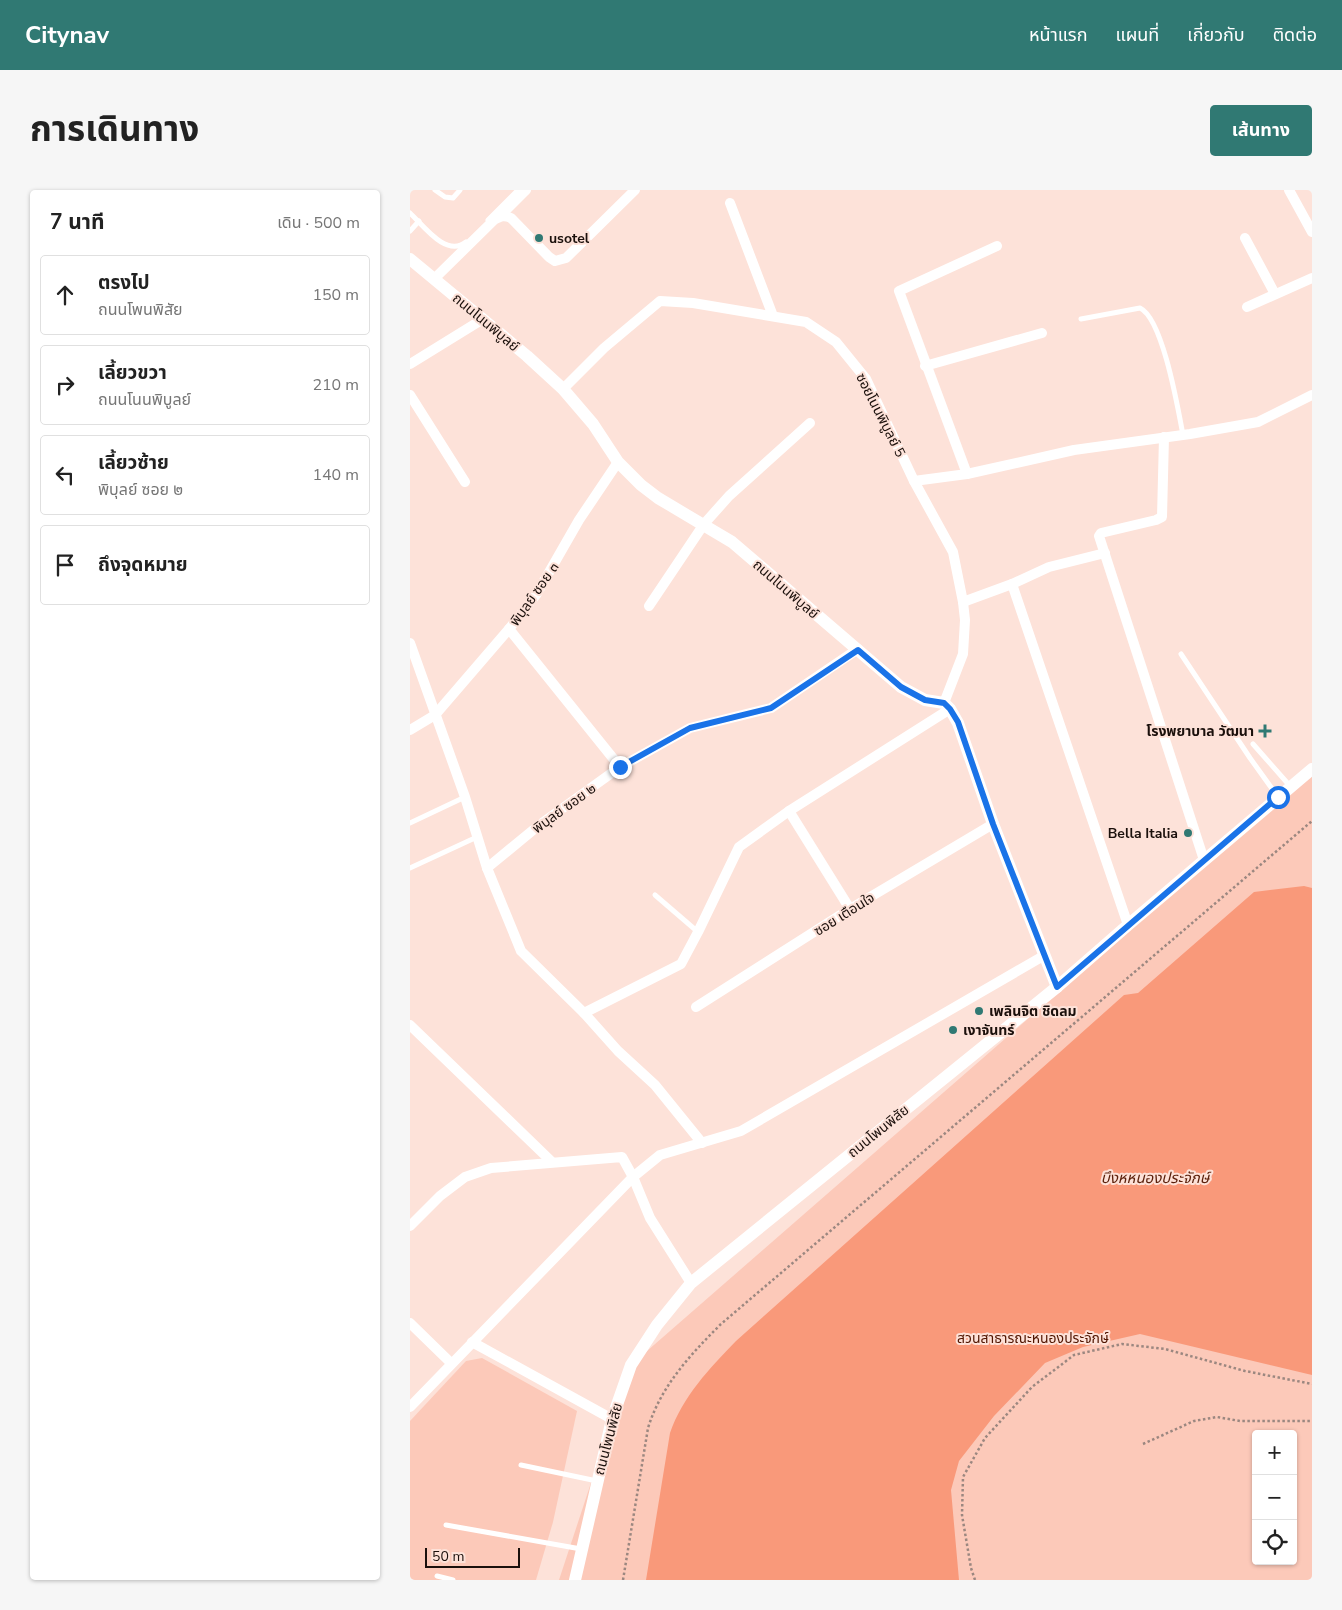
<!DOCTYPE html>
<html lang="th">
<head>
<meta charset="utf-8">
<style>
	body { margin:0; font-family:"Nunito Sans","Noto Sans Thai",sans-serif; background:#f6f6f6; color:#222 }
	.controls { position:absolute; right:15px; bottom:15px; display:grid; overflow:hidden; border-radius:5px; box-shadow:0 1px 4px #0004 }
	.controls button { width:45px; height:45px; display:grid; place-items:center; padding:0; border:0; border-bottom:1px solid #e0e0e0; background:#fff; color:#222; font:25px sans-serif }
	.scale { position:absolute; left:15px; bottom:12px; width:95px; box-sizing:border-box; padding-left:5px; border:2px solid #1b100c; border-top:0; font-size:14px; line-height:18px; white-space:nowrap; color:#1b100c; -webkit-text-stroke:4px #fde2d9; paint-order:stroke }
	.stop { position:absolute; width:15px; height:15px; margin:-11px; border:4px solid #1a73e8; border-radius:50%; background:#fff }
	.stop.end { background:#1a73e8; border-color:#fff; box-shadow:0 1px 5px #0008 }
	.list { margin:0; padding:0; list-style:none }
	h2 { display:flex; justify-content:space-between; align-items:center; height:65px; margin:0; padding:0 20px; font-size:21px }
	h2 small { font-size:16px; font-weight:400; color:#767676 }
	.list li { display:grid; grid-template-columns:32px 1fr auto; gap:15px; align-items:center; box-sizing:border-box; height:80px; margin:0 10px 10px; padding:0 10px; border:1px solid #e0e0e0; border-radius:5px }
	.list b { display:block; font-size:19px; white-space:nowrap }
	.list p { margin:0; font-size:16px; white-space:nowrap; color:#767676 }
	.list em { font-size:16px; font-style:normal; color:#767676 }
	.icon { flex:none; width:28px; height:28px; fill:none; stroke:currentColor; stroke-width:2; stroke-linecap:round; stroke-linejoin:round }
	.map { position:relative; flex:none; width:902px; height:1390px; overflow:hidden; border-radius:5px }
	header { display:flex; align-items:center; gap:30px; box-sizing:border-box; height:70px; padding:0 25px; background:#307973; color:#fff }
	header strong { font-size:24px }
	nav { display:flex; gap:28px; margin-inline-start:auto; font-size:18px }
	.intro { display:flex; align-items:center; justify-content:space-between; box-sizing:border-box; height:120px; padding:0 30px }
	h1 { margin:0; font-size:35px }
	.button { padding:12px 22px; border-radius:5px; background:#307973; color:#fff; font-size:18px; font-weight:700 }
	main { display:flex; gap:30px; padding:0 30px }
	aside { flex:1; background:#fff; border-radius:5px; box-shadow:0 1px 4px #0004 }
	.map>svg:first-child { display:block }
	.green { fill:#fcc9b9; fill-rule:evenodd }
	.water { fill:#f9997a }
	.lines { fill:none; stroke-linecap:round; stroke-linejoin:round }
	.path { stroke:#9b8780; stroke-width:2.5; stroke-dasharray:2.5 2.5; stroke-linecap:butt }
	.service { stroke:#fff; stroke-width:5 }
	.minor { stroke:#fff; stroke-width:10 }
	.tertiary { stroke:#fff; stroke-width:12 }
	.route { stroke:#1a73e8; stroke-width:6 }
	.poi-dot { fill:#307973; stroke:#fde2d9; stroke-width:2 }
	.labels { text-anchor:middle; stroke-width:4; stroke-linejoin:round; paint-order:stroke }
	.poi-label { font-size:14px; font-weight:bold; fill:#1b100c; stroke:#fde2d9; text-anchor:start }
	.street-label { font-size:14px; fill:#1b100c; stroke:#fde2d9 }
	.park-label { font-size:14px; fill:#501501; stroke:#fde2d9 }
	.water-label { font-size:15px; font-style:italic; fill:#5a1f0a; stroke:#fde2d9 }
</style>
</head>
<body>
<header>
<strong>Citynav</strong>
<nav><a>หน้าแรก</a><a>แผนที่</a><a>เกี่ยวกับ</a><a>ติดต่อ</a></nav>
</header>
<div class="intro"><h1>การเดินทาง</h1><a class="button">เส้นทาง</a></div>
<main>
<aside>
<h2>7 นาที<small>เดิน · 500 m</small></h2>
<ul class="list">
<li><svg class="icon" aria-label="ahead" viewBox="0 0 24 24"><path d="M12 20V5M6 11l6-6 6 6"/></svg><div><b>ตรงไป</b><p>ถนนโพนพิสัย</p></div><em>150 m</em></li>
<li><svg class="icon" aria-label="right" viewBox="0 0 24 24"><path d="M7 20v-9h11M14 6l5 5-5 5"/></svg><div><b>เลี้ยวขวา</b><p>ถนนโนนพิบูลย์</p></div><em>210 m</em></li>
<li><svg class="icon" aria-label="left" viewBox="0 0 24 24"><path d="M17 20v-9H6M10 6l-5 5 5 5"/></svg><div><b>เลี้ยวซ้าย</b><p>พิบุลย์ ซอย ๒</p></div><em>140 m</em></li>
<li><svg class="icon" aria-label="arrive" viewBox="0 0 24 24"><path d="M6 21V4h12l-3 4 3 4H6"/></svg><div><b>ถึงจุดหมาย</b></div></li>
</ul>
</aside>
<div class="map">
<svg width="902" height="1390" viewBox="0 0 902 1390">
	<rect width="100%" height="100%" fill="#fde2d9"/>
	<g class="green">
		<path d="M 902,581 L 902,1390 L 149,1390 L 202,1229 L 221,1175 ZM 846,1244 L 883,1244 L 883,1371 L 846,1371 Z"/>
		<polygon points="72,1168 167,1221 143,1332 126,1390 0,1390 0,1231 56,1171"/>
	</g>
	<path class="water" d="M 894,696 L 902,698 L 902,1185 L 730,1144 L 673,1157 L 635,1173 L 584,1226 L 549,1271 L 541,1300 L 549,1390 L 236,1390 L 260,1243 C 273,1206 299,1179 326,1151 L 714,805 L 728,803 L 844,702 Z"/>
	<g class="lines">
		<g class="path">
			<polyline points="733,1254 784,1231 807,1227 830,1231 902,1231"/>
			<path d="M 213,1390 L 238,1238 C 251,1196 280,1165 311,1134 L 902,631"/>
			<polyline points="565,1390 561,1378 552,1325 553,1287 575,1248 622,1197 664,1165 712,1154 755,1159 835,1181 902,1194"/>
		</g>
		<g class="service">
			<polyline points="25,0 35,7 43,8 50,0"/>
			<path d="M 0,23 C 13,35 36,68 56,52"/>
			<polyline points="78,30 108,0"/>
			<polyline points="0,41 9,31"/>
			<path d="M 671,129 L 730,118 C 753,129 768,219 773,245"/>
			<polyline points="771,464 840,568 868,607"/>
			<polyline points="843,554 880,596"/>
			<polyline points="0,633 55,607"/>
			<polyline points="0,678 67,647"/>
			<polyline points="245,705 288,742"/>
			<polyline points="111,1275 187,1291"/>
			<polyline points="36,1335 171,1359"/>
			<polyline points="27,1386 43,1390"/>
		</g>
		<g class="minor">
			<polyline points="879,0 902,42"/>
			<polyline points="320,13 363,126"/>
			<polyline points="90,26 116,0"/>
			<polyline points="835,48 865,104"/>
			<path d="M 24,89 L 84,30 C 91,26 94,25 101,28 L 139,67 L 145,71 L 156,68 L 225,0"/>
			<polyline points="837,117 902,88"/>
			<polyline points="0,174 73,129"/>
			<polyline points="515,176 632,143"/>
			<polyline points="153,199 194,158 250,111 283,113 396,132 426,152 456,189 504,291 543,362 553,412 555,430 553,464 534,513"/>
			<polyline points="0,205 55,292"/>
			<polyline points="754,247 752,327 746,330 691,343 689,346 794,670"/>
			<polyline points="557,284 489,101 587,56"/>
			<polyline points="504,291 557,284 664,260 780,244 848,232 902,205"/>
			<polyline points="602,394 718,735"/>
			<polyline points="553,412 602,394 639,377 695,363"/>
			<polyline points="239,416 294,334 319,306 400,233"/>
			<polyline points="99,439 210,577"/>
			<polyline points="0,453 55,607 77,678 111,761 174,823 208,861 245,895 292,953"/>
			<polyline points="0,540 25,525 99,439 126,405 169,330 208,272"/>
			<polyline points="379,621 440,719"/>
			<polyline points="77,678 128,636 210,577 280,538 361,518 448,459"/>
			<polyline points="286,817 440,719 583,634"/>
			<polyline points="174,823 271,774 288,742 329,657 379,621 540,519"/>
			<polyline points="0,835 142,972"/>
			<polyline points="0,1036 30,1006 55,987 81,978 212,967 223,987 240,1028 281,1093"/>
			<polyline points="0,1133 41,1173"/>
			<polyline points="62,1152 202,1229"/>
			<polyline points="0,1217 223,987 250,965 331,941 635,765"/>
		</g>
		<g class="tertiary">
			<polyline points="0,69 117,166 153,199 183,234 208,272 231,295 248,308 322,352 491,497 515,510 534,513 540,519 548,533 583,634 647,797"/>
			<polyline points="165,1390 202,1229 221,1175 247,1135 281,1093 647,797 718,735 902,579"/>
		</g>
	</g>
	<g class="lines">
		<polyline class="route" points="210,577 280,538 361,518 448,460 491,497 515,510 534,513 540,519 548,532 583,634 647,797 868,607"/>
	</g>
	<g class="poi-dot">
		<circle cx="129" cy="48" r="5"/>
		<path d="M852.5 533.5h5v5h5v5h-5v5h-5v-5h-5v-5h5z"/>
		<circle cx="778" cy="643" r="5"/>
		<circle cx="569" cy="821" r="5"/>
		<circle cx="543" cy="840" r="5"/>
	</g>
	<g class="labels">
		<g class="poi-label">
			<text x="139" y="53">usotel</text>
			<text x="844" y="546" text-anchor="end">โรงพยาบาล วัฒนา</text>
			<text x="768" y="648" text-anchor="end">Bella Italia</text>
			<text x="579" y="826">เพลินจิต ชิดลม</text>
			<text x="553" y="845">เงาจันทร์</text>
		</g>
		<g class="street-label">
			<text transform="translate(76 132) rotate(40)" y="5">ถนนโนนพิบูลย์</text>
			<text transform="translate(471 225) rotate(63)" y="5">ซอยโนนพิบูลย์ 5</text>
			<text transform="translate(376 399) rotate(41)" y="5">ถนนโนนพิบูลย์</text>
			<text transform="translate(124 404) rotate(-55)" y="5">พิบุลย์ ซอย ๓</text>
			<text transform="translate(154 618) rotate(-36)" y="5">พิบุลย์ ซอย ๒</text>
			<text transform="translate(434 724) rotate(-32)" y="5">ซอย เตือนใจ</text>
			<text transform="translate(468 941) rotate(-39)" y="5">ถนนโพนพิสัย</text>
			<text transform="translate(198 1249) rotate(-75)" y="5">ถนนโพนพิสัย</text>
		</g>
		<g class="park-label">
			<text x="623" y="1153">สวนสาธารณะหนองประจักษ์</text>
		</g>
		<g class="water-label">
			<text x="745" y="993">บึงหหนองประจักษ์</text>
		</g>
	</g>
</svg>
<div class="controls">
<button>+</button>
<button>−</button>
<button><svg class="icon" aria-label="locate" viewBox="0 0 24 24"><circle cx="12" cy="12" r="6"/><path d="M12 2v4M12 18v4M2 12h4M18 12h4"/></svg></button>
</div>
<div class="scale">50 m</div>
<div class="stop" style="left:868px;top:607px"></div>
<div class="stop end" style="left:210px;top:577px"></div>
</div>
</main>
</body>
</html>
